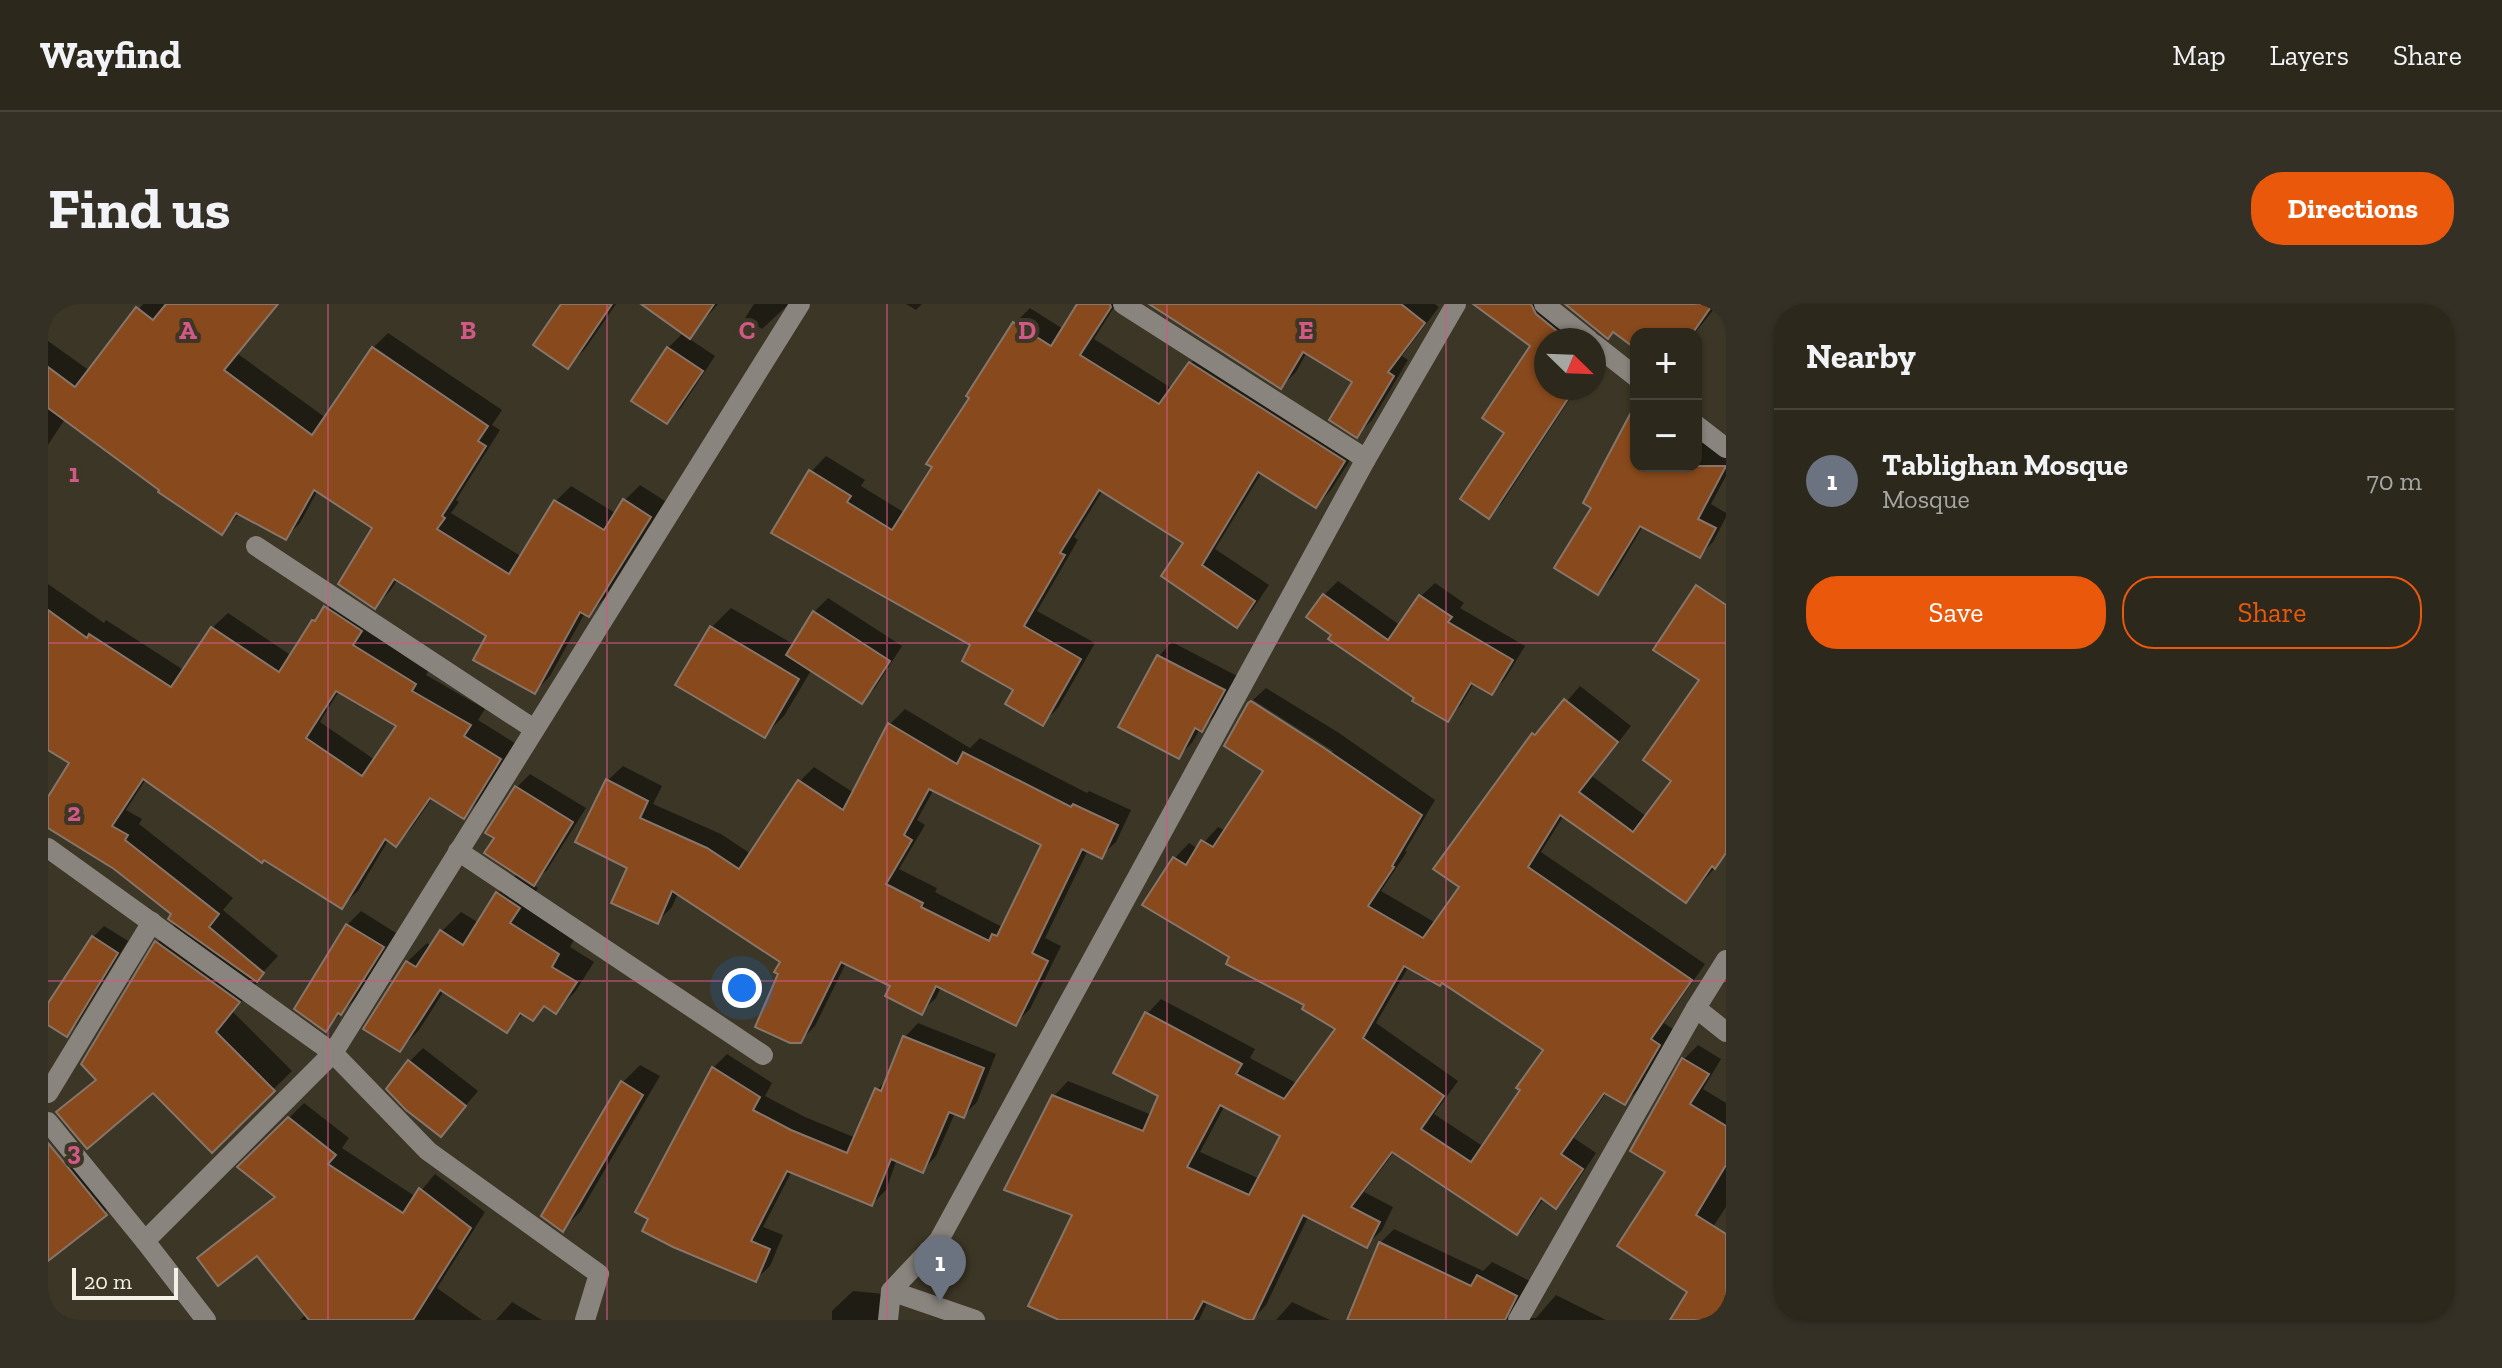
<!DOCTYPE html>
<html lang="en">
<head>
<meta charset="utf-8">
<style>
	body { margin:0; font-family:"Zilla Slab",serif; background:#343025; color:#f1f3f6 }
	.controls { position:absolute; right:24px; top:24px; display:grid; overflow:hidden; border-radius:16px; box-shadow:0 2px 6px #0004 }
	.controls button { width:72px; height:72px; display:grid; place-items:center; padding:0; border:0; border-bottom:2px solid #48443b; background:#2c281c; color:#f1f3f6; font:40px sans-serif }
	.compass { position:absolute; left:1486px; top:24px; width:72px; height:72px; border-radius:50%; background:#2c281c; box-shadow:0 2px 6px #0004; rotate:113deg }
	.scale { position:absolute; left:24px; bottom:20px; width:106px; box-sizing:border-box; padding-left:8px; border:4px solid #f4f1e6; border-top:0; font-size:22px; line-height:28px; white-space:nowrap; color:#f4f1e6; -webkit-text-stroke:6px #3b3625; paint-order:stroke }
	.you { position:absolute; left:694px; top:684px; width:28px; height:28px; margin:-20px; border:6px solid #fff; border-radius:50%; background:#1a73e8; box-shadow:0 0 0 12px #1a73e833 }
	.badge { display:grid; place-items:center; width:52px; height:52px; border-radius:50%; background:#ea580c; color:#fff; font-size:26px; font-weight:700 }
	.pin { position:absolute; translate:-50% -66px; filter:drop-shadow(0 2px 4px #0008) }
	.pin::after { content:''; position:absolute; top:42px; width:28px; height:24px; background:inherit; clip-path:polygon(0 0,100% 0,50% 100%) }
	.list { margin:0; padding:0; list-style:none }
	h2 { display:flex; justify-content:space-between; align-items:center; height:104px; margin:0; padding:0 32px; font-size:34px }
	h2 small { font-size:26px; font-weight:400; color:#a6a6a3 }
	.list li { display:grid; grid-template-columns:52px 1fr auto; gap:24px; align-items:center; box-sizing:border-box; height:144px; padding:0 32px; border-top:2px solid #48443b }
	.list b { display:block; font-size:30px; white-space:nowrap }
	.list p { margin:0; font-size:26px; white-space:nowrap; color:#a6a6a3 }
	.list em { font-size:26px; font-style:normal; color:#a6a6a3 }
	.actions { display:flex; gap:16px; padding:24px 32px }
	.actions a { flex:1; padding:18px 0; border:2px solid #ea580c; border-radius:32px; text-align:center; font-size:28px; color:#ea580c }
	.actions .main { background:#ea580c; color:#fff }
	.map { position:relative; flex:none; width:1678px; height:1016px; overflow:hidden; border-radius:32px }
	header { display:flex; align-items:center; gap:48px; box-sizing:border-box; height:112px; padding:0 40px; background:#2c281c; border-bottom:2px solid #48443b }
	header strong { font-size:38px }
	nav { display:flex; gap:44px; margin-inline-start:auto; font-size:28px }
	.intro { display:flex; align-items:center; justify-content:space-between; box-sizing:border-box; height:192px; padding:0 48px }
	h1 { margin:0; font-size:56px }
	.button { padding:20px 36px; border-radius:32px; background:#ea580c; color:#fff; font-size:28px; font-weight:700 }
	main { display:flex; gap:48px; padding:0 48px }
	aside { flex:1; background:#2c281c; border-radius:32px; box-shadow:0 2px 6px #0004 }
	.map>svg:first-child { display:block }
	.shadow { fill:#0007; fill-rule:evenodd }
	.building { fill:#88491c; stroke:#87756a; stroke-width:2; fill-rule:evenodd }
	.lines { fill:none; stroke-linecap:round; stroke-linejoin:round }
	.minor { stroke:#89847d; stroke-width:20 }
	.grid { fill:none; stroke:#d15985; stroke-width:2; stroke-opacity:0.55 }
	.grid-label { font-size:26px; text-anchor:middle; font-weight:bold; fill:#d15985; stroke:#3b3625; stroke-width:8; stroke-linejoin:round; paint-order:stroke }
</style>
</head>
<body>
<header>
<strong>Wayfind</strong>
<nav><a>Map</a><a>Layers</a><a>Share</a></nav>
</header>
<div class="intro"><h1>Find us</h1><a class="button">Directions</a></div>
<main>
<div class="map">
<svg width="1678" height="1016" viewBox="0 0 1678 1016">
	<rect width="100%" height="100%" fill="#3b3625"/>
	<g class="shadow">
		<polygon points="95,0 230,0 190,50 278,114 325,44 340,29 454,106 444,121 452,126 408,196 411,198 403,209 474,253 508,197 523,182 569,210 577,196 592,181 617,197 556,295 540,311 537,309 502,372 487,388 441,331 350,275 342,287 327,302 326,224 270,186 252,219 237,234 192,209 174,228 17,115 0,141 0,37 42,67"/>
		<polygon points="516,0 568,0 537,45 519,63"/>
		<polygon points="596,0 670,0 640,34 667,52 633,104 619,118 620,44 636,28"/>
		<polygon points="706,0 741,0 714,25 697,14"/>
		<polygon points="858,0 874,0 868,6"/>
		<polygon points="1031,0 1068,0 1046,35 1125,85 1143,59 1158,44 1311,142 1283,186 1268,202 1214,168 1167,245 1221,281 1204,306 1189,321 1137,239 1055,186 1026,233 1030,236 989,307 1047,339 1010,404 994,420 968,385 763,168 778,152 817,176 813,182 857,209 886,163 924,93 921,91 967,19 982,4 1015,25"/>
		<polygon points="1112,0 1387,0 1391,3 1354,52 1360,56 1324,116 1309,131 1306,77 1259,48 1248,68 1233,83"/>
		<polygon points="1431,0 1505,0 1558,42 1546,60 1546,36 1498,36 1498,84 1529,84 1454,199 1441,213 1484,42"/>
		<polygon points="1520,0 1670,0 1646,30 1588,30 1588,42 1567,27 1561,33"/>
		<polygon points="1588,105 1588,162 1648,162 1648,133 1678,148 1678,172 1663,200 1678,209 1678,213 1665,238 1651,252 1595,222 1564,274 1550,288 1546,203"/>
		<polygon points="1290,277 1353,322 1373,292 1387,279 1416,299 1412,304 1477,342 1457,375 1444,389 1426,379 1413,401 1399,415 1286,330 1276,291"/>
		<path d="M 0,280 L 56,319 L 58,316 L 137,367 L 164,324 L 180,309 L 244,352 L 266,317 L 293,288 L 382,364 L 378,371 L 437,405 L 430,416 L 467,439 L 431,497 L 415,513 L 385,493 L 363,525 L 348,540 L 341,535 L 310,587 L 294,602 L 98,475 L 78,506 L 94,515 L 91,520 L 185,594 L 175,606 L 230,652 L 207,677 L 209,679 L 185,708 L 244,767 L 164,846 L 105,786 L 11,808 L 49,774 L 109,639 L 129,618 L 126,610 L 67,564 L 0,522 L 0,497 L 24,458 L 0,444 ZM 291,387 L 350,422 L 327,456 L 272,418 Z"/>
		<polygon points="780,294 854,342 827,384 814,397 764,365 736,412 716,432 663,324 683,304 747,341 766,308"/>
		<path d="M 1678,318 L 1678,551 L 1638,597 L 1516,511 L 1493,548 L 1657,660 L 1616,719 L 1625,725 L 1592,784 L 1577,799 L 1559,788 L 1526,834 L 1548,849 L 1522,888 L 1508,902 L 1496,894 L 1483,913 L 1469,928 L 1347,847 L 1316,888 L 1345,903 L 1334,926 L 1319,941 L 1261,911 L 1218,1001 L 1204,1016 L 1160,997 L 1151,1016 L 1018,1016 L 1027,910 L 1006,792 L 1020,777 L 1104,811 L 1113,791 L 1099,710 L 1113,695 L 1207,745 L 1202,754 L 1250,780 L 1290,724 L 1259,700 L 1097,600 L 1127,554 L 1141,539 L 1150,545 L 1170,523 L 1178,527 L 1218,467 L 1201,400 L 1204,397 L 1204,401 L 1283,451 L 1285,447 L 1205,396 L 1218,384 L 1291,429 L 1387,496 L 1357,547 L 1359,548 L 1333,587 L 1388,619 L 1414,583 L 1485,430 L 1502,417 L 1532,382 L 1583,422 L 1544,472 L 1599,513 L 1626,476 L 1654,375 ZM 1361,662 L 1395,677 L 1498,745 L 1474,786 L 1436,843 L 1386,810 L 1410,777 L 1328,719 ZM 1177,801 L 1235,831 L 1212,875 L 1152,848 Z"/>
		<polygon points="1124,338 1189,372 1167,412 1152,425 1144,439 1130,453 1073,423 1111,352"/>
		<path d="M 857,405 L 922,444 L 932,434 L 1039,489 L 1041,487 L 1083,506 L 1068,538 L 1053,552 L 1040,546 L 997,634 L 1013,642 L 982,705 L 968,719 L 893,683 L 888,694 L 873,708 L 844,681 L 798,659 L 767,722 L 752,737 L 733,670 L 734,657 L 630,589 L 624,603 L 609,618 L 581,563 L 560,476 L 575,462 L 614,482 L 605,500 L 673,530 L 703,550 L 752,477 L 766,463 L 806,489 L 842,420 ZM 886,485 L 995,540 L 954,623 L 887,588 L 889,584 L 851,565 L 877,521 L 869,516 Z"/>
		<polygon points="482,470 538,504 499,566 484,580 490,584 480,599 529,630 522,643 546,658 527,688 507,708 498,701 484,715 476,709 458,727 396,687 371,726 352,746 359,658 379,639 384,642 394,627 413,608 431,619 450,589 470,569 448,534 468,484"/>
		<polygon points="313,607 348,629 307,695 278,725 299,621"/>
		<polygon points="56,622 80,637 29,720 18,731 0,719 0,702 45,633"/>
		<polygon points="870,719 948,750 929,798 915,812 907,809 888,852 875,866 849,855 838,886 824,900 744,867 715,923 735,931 722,962 708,975 590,907 665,764 679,750 724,779 717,792 757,813 808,834 829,786 840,774 857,733"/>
		<polygon points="1650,741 1673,755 1655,785 1678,799 1678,903 1659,932 1678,945 1678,1016 1627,1016 1642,988 1619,868 1636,755"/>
		<polygon points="375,744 430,787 393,831 362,757"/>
		<polygon points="592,761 612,772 532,908 515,925 574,779"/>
		<polygon points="256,799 301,834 294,844 368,893 387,870 437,908 389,984 434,1016 252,1016 258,1010 209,949 151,954 167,939 228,891 192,863"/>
		<polygon points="0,842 64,901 48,917 0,949"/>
		<polygon points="1346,925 1435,967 1444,958 1482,977 1479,1014 1488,1014 1508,991 1558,1016 1301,1016 1332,939"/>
		<polygon points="805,987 836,990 834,1016 784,1016 784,1007"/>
		<polygon points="464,998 494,1016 448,1016"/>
		<polygon points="1244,998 1282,1016 1228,1016"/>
	</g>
	<g class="building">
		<polygon points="118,0 230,0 176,66 264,131 324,43 440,122 430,137 438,142 394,212 397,214 389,225 461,270 506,196 556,226 575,195 603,213 541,313 532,308 487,390 425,356 438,332 346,275 327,305 290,280 324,224 266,186 238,236 188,209 174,231 110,188 111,186 0,104 0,63 27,83 88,3 105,16"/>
		<polygon points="513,0 564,0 520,65 485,41"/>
		<polygon points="593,0 666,0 642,35"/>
		<polygon points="1029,0 1062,0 1063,3 1032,51 1111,100 1141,58 1297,157 1268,204 1210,168 1154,261 1207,297 1189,324 1113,272 1135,239 1051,186 1012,249 1017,251 976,322 1033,355 995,422 957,400 965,386 914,357 922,341 723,229 761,166 803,192 799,198 844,226 884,163 878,160 921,94 918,92 965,18 1003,42"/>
		<polygon points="1101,0 1353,0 1377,19 1340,68 1346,72 1309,134 1281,116 1304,78 1255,48 1233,85"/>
		<polygon points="1425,0 1483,0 1488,10 1520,36 1498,36 1498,84 1527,84 1441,215 1412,195 1456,129 1434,114 1482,42"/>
		<polygon points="1517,0 1665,0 1644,30 1588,30 1588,45 1565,28 1560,35"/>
		<polygon points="619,43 655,67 619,120 583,97"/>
		<polygon points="1588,99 1588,162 1678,162 1650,215 1668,224 1652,254 1592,222 1550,291 1506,264 1543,204 1535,199"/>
		<path d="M 1648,281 L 1678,301 L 1678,549 L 1667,565 L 1664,562 L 1638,599 L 1512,511 L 1480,563 L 1644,676 L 1603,735 L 1612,741 L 1577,801 L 1556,789 L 1513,850 L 1535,865 L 1508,905 L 1493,894 L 1469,931 L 1344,848 L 1303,903 L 1332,918 L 1319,944 L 1255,911 L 1205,1016 L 1199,1016 L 1155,997 L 1145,1016 L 1011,1016 L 980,1002 L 1024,911 L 956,886 L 1004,791 L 1095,827 L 1110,792 L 1065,769 L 1097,708 L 1194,760 L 1188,770 L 1236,795 L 1287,725 L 1254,705 L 1256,701 L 1178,660 L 1181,653 L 1094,601 L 1125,553 L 1138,561 L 1153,536 L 1165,543 L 1215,467 L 1176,442 L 1200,399 L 1203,397 L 1276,444 L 1374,511 L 1344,562 L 1346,563 L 1320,602 L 1375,634 L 1411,583 L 1385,565 L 1484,429 L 1487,431 L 1516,395 L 1570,438 L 1531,488 L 1585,528 L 1623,477 L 1595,456 L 1651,376 L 1605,346 ZM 1356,662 L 1392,682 L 1394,679 L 1495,746 L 1468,784 L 1472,786 L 1423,858 L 1373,825 L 1396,792 L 1315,734 ZM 1172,801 L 1232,832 L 1201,891 L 1139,863 Z"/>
		<polygon points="1275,290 1340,336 1371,291 1404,313 1400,318 1465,356 1444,391 1423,379 1400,418 1364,397 1366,394 1280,335 1283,331 1258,313"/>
		<path d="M 276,302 L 314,327 L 305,341 L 368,380 L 364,387 L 423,421 L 416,432 L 453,455 L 416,515 L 382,494 L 348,543 L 337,535 L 294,605 L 216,556 L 214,559 L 95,475 L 64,522 L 80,531 L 77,536 L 171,610 L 161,623 L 216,669 L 209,678 L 120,615 L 123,610 L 66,565 L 0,524 L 0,493 L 21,459 L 0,446 L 0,306 L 39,334 L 41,330 L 123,383 L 163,323 L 231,368 L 264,316 L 267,317 ZM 288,387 L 348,422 L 314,472 L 258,434 Z"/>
		<polygon points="765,307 842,357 814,400 738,351"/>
		<polygon points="662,322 751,375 717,434 627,381"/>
		<polygon points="1109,351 1177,386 1154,428 1147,424 1131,455 1070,423"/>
		<path d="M 840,419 L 909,460 L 915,448 L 1023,503 L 1025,500 L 1070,521 L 1054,555 L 1034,545 L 984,649 L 1000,657 L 968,722 L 888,682 L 874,711 L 837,692 L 842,682 L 793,658 L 753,739 L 742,739 L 707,723 L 730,670 L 726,668 L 732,658 L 624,587 L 610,620 L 563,599 L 579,564 L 527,538 L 558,475 L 600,497 L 592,514 L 659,544 L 691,565 L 750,476 L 795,506 ZM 881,485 L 993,541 L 949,632 L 944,630 L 941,637 L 873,603 L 875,599 L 838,580 L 864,536 L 856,531 Z"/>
		<polygon points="467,482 525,518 486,582 436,549 446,534 437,529"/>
		<polygon points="448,588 472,604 462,619 511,650 504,663 529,678 508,710 496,702 485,717 472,709 459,729 392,686 352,748 315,725 358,657 368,663 392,626 415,641"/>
		<polygon points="298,620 336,643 293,711 290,709 278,728 246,705"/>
		<polygon points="44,632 70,649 19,733 0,721 0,699"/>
		<polygon points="107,637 192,698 168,728 227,787 164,849 105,789 39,845 8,808 48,776 33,760"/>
		<polygon points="855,732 936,764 916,814 901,808 875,869 843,855 824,902 739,867 703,937 722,945 708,978 625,943 594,927 600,915 587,908 664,763 712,793 705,806 743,826 799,849 827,784 833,787"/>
		<polygon points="1634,754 1661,770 1642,800 1678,822 1678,861 1648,911 1678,930 1678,1006 1672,1016 1622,1016 1639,988 1569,942 1617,868 1582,847"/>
		<polygon points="360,756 418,802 393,833 358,806 338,785"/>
		<polygon points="573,777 595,791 515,928 493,912"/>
		<polygon points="240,813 288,851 280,860 355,909 371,884 423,924 365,1016 261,1016 209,952 170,982 149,954 227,893 189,863"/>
		<polygon points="0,839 59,911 0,957"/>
		<polygon points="1331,938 1423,982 1429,971 1469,992 1457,1016 1299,1016"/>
	</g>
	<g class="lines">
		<g class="minor">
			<polyline points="1075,0 1318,155"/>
			<polyline points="1496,0 1541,36"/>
			<polyline points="1546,40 1588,73"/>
			<polyline points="1648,121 1678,144"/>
			<polyline points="208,242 486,425"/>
			<polyline points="0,544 285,749 380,847 551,970 537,1016"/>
			<polyline points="410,547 715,751"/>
			<polyline points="1648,704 1678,728"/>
			<polyline points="0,789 104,618"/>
			<polyline points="0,818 97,937"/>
			<polyline points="843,987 927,1016"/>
			<polyline points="158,1016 97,937 285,749 752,0"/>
			<polyline points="840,1016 843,987 891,936 1318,155 1408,0"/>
			<polyline points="1470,1016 1648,704 1678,656"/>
		</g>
	</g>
	<path class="grid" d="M 280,0 L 280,1016M 559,0 L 559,1016M 839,0 L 839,1016M 1119,0 L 1119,1016M 1398,0 L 1398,1016M 0,339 L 1678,339M 0,677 L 1678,677"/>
	<g class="grid-label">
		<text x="140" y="35">A</text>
		<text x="420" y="35">B</text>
		<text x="699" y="35">C</text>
		<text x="979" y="35">D</text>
		<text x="1258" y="35">E</text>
		<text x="26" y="178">1</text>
		<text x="26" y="517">2</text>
		<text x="26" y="856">3</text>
	</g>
</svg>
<div class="controls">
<button>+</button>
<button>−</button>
</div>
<svg class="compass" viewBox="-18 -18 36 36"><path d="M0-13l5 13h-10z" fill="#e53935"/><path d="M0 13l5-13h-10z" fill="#a6a6a3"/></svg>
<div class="scale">20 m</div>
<div class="you"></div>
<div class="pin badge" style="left:892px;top:998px;background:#6b7280">1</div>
</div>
<aside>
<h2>Nearby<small></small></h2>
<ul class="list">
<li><span class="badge" style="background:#6b7280">1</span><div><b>Tablighan Mosque</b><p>Mosque</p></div><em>70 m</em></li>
</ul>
<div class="actions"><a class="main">Save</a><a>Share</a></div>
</aside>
</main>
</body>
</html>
